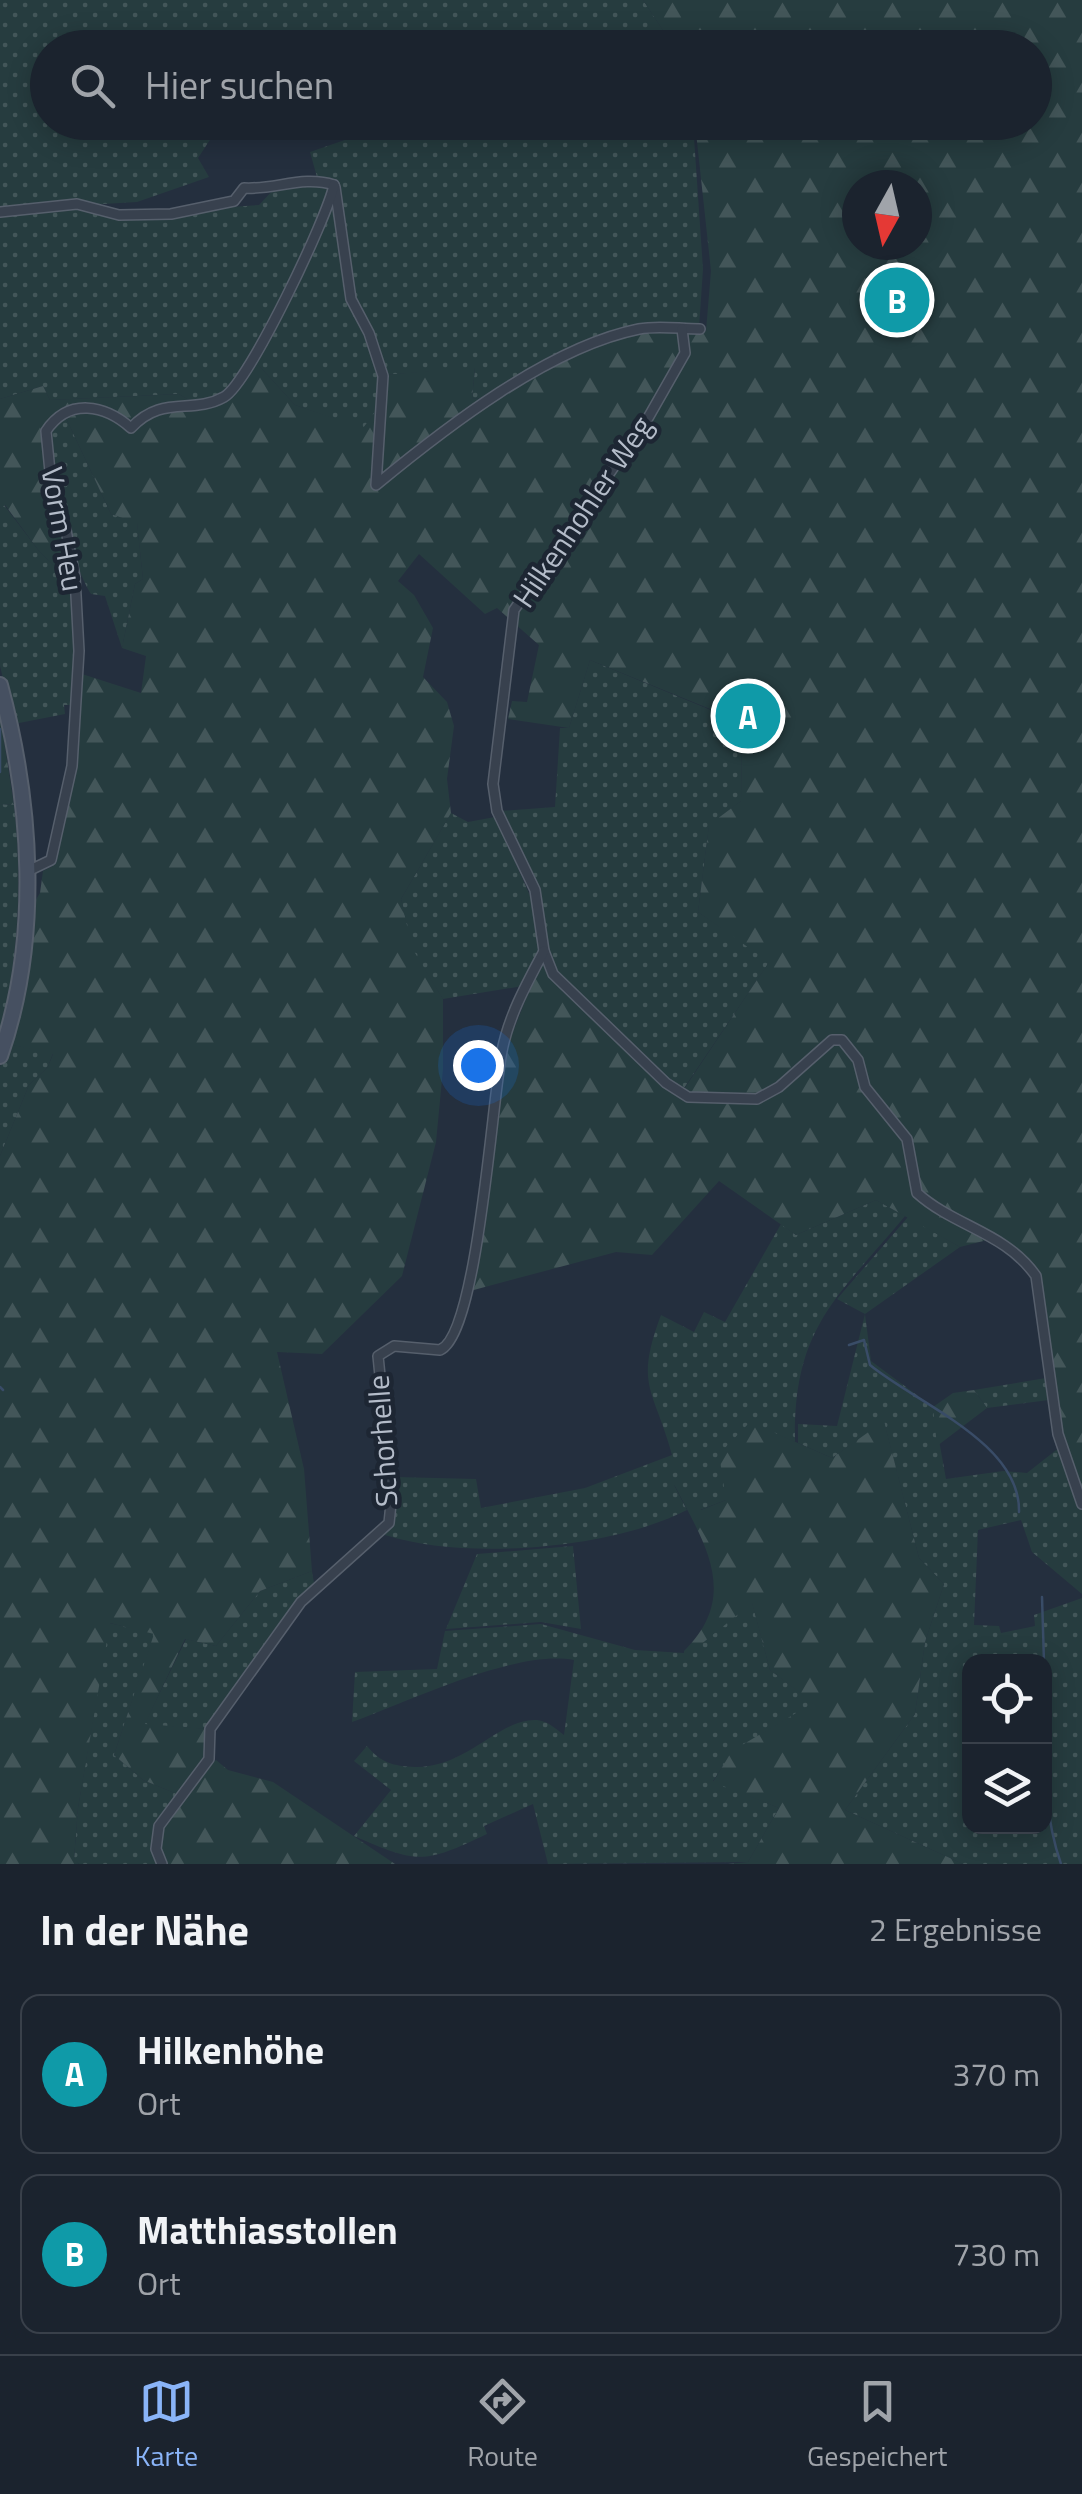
<!DOCTYPE html>
<html lang="de">
<head>
<meta charset="utf-8">
<style>
	body { margin:0; font-family:"Titillium Web",sans-serif; background:#282f3a; color:#f1f3f6 }
	.controls { position:absolute; right:30px; bottom:30px; display:grid; overflow:hidden; border-radius:20px; box-shadow:0 5px 25px #0003 }
	.controls button { width:90px; height:90px; display:grid; place-items:center; padding:0; border:0; border-bottom:2px solid #39404a; background:#1b232e; color:#f1f3f6; font:50px sans-serif }
	.compass { position:absolute; left:842px; top:170px; width:90px; height:90px; border-radius:50%; background:#1b232e; box-shadow:0 5px 25px #0003; rotate:188deg }
	.you { position:absolute; left:478px; top:1065px; width:35px; height:35px; margin:-25px; border:8px solid #fff; border-radius:50%; background:#1a73e8; box-shadow:0 0 0 15px #1a73e833 }
	.badge { display:grid; place-items:center; width:65px; height:65px; border-radius:50%; background:#8ab4f8; color:#fff; font-size:32px; font-weight:700 }
	.pin { position:absolute; translate:-50% -50%; border:5px solid #fff; box-shadow:0 2px 10px #0006 }
	.list { margin:0; padding:0; list-style:none }
	h2 { display:flex; justify-content:space-between; align-items:center; height:130px; margin:0; padding:0 40px; font-size:42px }
	h2 small { font-size:32px; font-weight:400; color:#a0a4aa }
	.list li { display:grid; grid-template-columns:65px 1fr auto; gap:30px; align-items:center; box-sizing:border-box; height:160px; margin:0 20px 20px; padding:0 20px; border:2px solid #39404a; border-radius:20px }
	.list b { display:block; font-size:38px; white-space:nowrap }
	.list p { margin:0; font-size:32px; white-space:nowrap; color:#a0a4aa }
	.list em { font-size:32px; font-style:normal; color:#a0a4aa }
	.icon { flex:none; width:55px; height:55px; fill:none; stroke:currentColor; stroke-width:2; stroke-linecap:round; stroke-linejoin:round }
	.map { position:relative; flex:none; width:1082px; height:1864px; overflow:hidden }
	.search { position:absolute; background:#1b232e; box-shadow:0 5px 25px #0003; left:30px; right:30px; top:30px; height:110px; display:flex; align-items:center; gap:25px; box-sizing:border-box; padding:0 35px; border-radius:55px; color:#a0a4aa; font-size:38px }
	.sheet { height:490px; background:#1b232e }
	nav { display:flex; justify-content:space-around; align-items:center; box-sizing:border-box; height:140px; border-top:2px solid #39404a; background:#1b232e; font-size:28px; color:#a0a4aa }
	nav a { display:grid; justify-items:center; gap:5px }
	nav .on { color:#8ab4f8 }
	.map>svg:first-child { display:block }
	.grass { fill:url(#grass-dots); fill-rule:evenodd }
	.forest { fill:url(#forest-firs); fill-rule:evenodd }
	.lines { fill:none; stroke-linecap:round; stroke-linejoin:round }
	.stream { stroke:#394c67; stroke-width:2.5 }
	.minor-casing { stroke:#565f6c; stroke-width:12 }
	.secondary-casing { stroke:#565f6c; stroke-width:18 }
	.minor { stroke:#38414e; stroke-width:9 }
	.secondary { stroke:#465061; stroke-width:14 }
	.labels { text-anchor:middle; stroke-width:9; stroke-linejoin:round; paint-order:stroke }
	.street-label { font-size:30px; fill:#b4bcc9; stroke:#1d2633 }
</style>
</head>
<body>
<div class="map">
<svg width="1082" height="1864" viewBox="0 0 1082 1864">
	<defs>
		<pattern id="grass-dots" width="8" height="8" patternUnits="userSpaceOnUse" patternTransform="scale(2.5)"><rect width="8" height="8" fill="#263c3f"/><path d="M2 2h.1M6 6h.1" fill="none" stroke="#435659" stroke-width="1.8" stroke-linecap="round"/></pattern>
		<pattern id="forest-firs" width="22" height="20" patternUnits="userSpaceOnUse" patternTransform="scale(2.5)"><rect width="22" height="20" fill="#263c3f"/><path d="M5 1l3.5 6h-7zM16 11l3.5 6h-7z" fill="#435659"/></pattern>
	</defs>
	<rect width="100%" height="100%" fill="#242f3e"/>
	<g class="grass">
		<polygon points="0,0 643,0 674,47 48,48 48,122 221,123 198,158 209,177 137,202 0,210"/>
		<polygon points="394,123 693,123 703,269 699,328 597,340 495,397 472,399 475,368 384,375 352,298 336,184 317,177 310,152"/>
		<path d="M 295,184 L 332,186 C 316,225 254,377 223,396 C 215,400 201,400 192,402 L 179,394 L 50,400 L 43,386 L 0,399 L 0,213 L 78,205 L 118,215 L 259,205 L 275,188 Z"/>
		<polygon points="334,205 343,276 380,375 381,404 363,429 295,405 252,358"/>
		<path d="M 66,418 L 111,514 L 137,522 L 143,579 L 135,584 L 122,648 L 105,596 L 91,594 C 73,566 41,463 48,432 C 50,423 59,420 66,418 Z"/>
		<polygon points="4,505 39,551 74,585 77,672 73,705 64,705 65,714 14,724 0,666 0,508"/>
		<polygon points="590,660 742,723 741,801 709,826 698,912 770,961 682,1091 554,971 537,892 500,811 555,807 560,728 569,728"/>
		<path d="M 0,804 L 14,805 C 23,885 18,959 0,1037 Z"/>
		<polygon points="451,813 468,822 495,817 536,909 539,949 523,986 443,999 411,948 401,899"/>
		<polygon points="8,1044 53,1053 48,1067 29,1085 0,1156 0,1067"/>
		<path d="M 876,1200 L 905,1216 C 837,1298 793,1327 795,1442 L 750,1423 L 726,1500 L 700,1510 L 674,1485 L 687,1510 C 611,1549 466,1561 385,1535 L 395,1477 L 476,1479 L 481,1508 L 585,1488 L 672,1455 C 654,1388 634,1387 661,1315 L 694,1332 L 704,1312 L 725,1322 L 781,1224 L 796,1235 Z"/>
		<path d="M 908,1217 L 960,1247 L 865,1314 L 871,1361 L 933,1407 L 946,1479 L 1003,1471 L 1027,1473 L 1060,1447 L 1082,1507 L 1082,1594 L 1032,1552 L 1021,1520 L 978,1530 L 974,1625 L 999,1626 L 1001,1633 L 1035,1626 L 1034,1615 L 1082,1598 L 1082,1864 L 963,1864 L 845,1810 L 915,1714 L 925,1642 L 944,1584 L 919,1558 L 884,1422 L 832,1458 L 798,1443 L 798,1424 L 837,1426 L 865,1314 L 837,1299 ZM 970,1662 L 1044,1662 L 1044,1826 L 970,1826 Z"/>
		<polygon points="1046,1378 1049,1400 987,1408 974,1390"/>
		<polygon points="573,1546 581,1629 541,1622 446,1629 477,1554"/>
		<polygon points="312,1571 314,1583 208,1729 144,1725 186,1639 216,1646 260,1591"/>
		<path d="M 752,1602 L 770,1670 L 814,1703 L 733,1751 L 713,1781 L 779,1808 L 748,1862 L 548,1864 L 533,1804 L 484,1826 L 487,1834 C 424,1864 418,1864 354,1836 L 391,1790 L 354,1761 L 367,1746 C 381,1763 393,1766 415,1767 C 467,1768 499,1718 537,1720 C 548,1721 556,1729 564,1735 L 574,1660 C 516,1649 410,1701 352,1722 L 355,1672 L 437,1669 L 445,1631 L 541,1624 L 635,1650 L 684,1653 L 684,1656 Z"/>
		<polygon points="109,1623 155,1633 114,1755 143,1780 177,1794 157,1824 160,1864 79,1864 74,1860 78,1808"/>
	</g>
	<g class="forest">
		<path d="M 643,0 L 1082,0 L 1082,1500 L 1060,1433 L 1038,1277 L 999,1237 L 960,1247 L 876,1200 L 796,1235 L 719,1181 L 652,1255 L 616,1252 L 470,1291 L 508,1044 L 542,959 L 563,992 L 680,1095 L 769,962 L 698,912 L 709,825 L 741,801 L 742,722 L 590,660 L 569,728 L 508,719 L 512,701 L 527,702 L 539,645 L 497,608 L 485,614 L 419,554 L 398,581 L 414,595 L 433,628 L 423,677 L 447,702 L 454,726 L 447,779 L 451,813 L 401,899 L 412,948 L 443,999 L 443,1069 L 436,1142 L 402,1276 L 322,1354 L 277,1352 L 304,1469 L 312,1571 L 260,1591 L 216,1646 L 185,1639 L 145,1724 L 208,1729 L 213,1759 L 177,1794 L 143,1780 L 114,1755 L 154,1634 L 110,1623 L 78,1808 L 74,1859 L 79,1864 L 0,1864 L 0,1156 L 29,1085 L 48,1067 L 53,1054 L 8,1044 L 32,906 L 40,893 L 43,871 L 53,866 L 55,857 L 82,674 L 141,693 L 146,656 L 122,648 L 135,584 L 143,579 L 137,523 L 111,514 L 66,418 L 99,408 L 132,430 L 147,414 L 227,399 L 252,358 L 295,405 L 363,428 L 383,402 L 384,375 L 475,367 L 472,399 C 520,396 555,361 599,343 C 636,328 668,333 706,331 L 711,271 L 695,123 L 1034,122 L 1034,48 L 674,47 ZM 857,185 L 917,185 L 917,245 L 857,245 Z"/>
		<path d="M 43,386 L 50,400 L 179,394 L 192,402 L 144,410 L 132,423 C 92,393 81,404 44,430 L 74,585 L 39,551 L 5,505 L 0,508 L 0,399 Z"/>
		<polygon points="0,715 14,805 0,804"/>
		<polygon points="974,1390 987,1408 937,1446 933,1407 953,1393"/>
		<path d="M 884,1421 L 919,1558 L 944,1584 L 925,1642 L 915,1714 L 845,1810 L 963,1864 L 728,1864 L 748,1862 L 779,1808 L 713,1782 L 732,1751 L 813,1703 L 770,1670 L 752,1603 L 684,1658 L 684,1651 C 743,1593 701,1539 672,1480 L 701,1510 L 726,1500 L 719,1454 L 750,1422 L 832,1458 Z"/>
		<path d="M 216,1760 L 228,1770 L 273,1782 L 395,1864 L 163,1864 C 148,1822 187,1787 216,1760 Z"/>
	</g>
	<g class="lines">
		<g class="stream">
			<polyline points="0,729 0,772"/>
			<path d="M 849,1345 L 864,1340 L 870,1365 C 916,1403 1021,1443 1019,1512"/>
			<polyline points="0,1387 3,1390"/>
			<polyline points="1042,1597 1044,1662"/>
			<path d="M 1044,1665 C 1050,1685 1045,1698 1045,1718 C 1045,1769 1044,1815 1061,1864"/>
		</g>
		<defs>
			<g id="minor">
				<path d="M 335,187 L 351,299 L 369,333 L 383,376 L 376,485 C 445,428 549,347 639,329 C 659,325 679,329 700,329"/>
				<path d="M 0,212 L 77,204 L 119,215 L 171,214 L 234,201 L 244,188 C 275,190 303,175 334,185"/>
				<path d="M 682,329 L 685,353 L 648,418 L 514,610 L 493,784 L 497,811 L 535,890 L 544,951 L 553,974 L 666,1083 L 688,1097 L 757,1099 L 779,1087 L 832,1040 L 842,1040 L 858,1060 L 865,1087 L 907,1139 L 917,1193 C 955,1227 1005,1232 1036,1276 L 1058,1434 L 1082,1504"/>
				<path d="M 26,872 L 51,860 L 72,766 L 79,651 L 75,577 L 66,530 L 52,492 L 46,431 C 69,397 105,405 131,428 C 162,394 192,415 224,397 C 249,383 328,216 334,185"/>
				<path d="M 162,1864 L 156,1849 L 159,1826 L 209,1759 L 210,1729 L 301,1602 L 389,1523 L 392,1494 L 378,1356 L 394,1346 L 440,1350 C 478,1334 492,1099 502,1051 C 509,1015 527,983 544,951"/>
			</g>
			<path id="secondary" d="M 0,685 C 32,803 41,939 0,1056"/>
		</defs>
		<use href="#minor" class="minor-casing"/>
		<use href="#secondary" class="secondary-casing"/>
		<use href="#minor" class="minor"/>
		<use href="#secondary" class="secondary"/>
	</g>
	<g class="labels">
		<g class="street-label">
			<text transform="translate(583 512) rotate(-56)" y="10">Hilkenhohler Weg</text>
			<text transform="translate(62 529) rotate(80)" y="10">Vorm Heu</text>
			<text transform="translate(383 1441) rotate(-94)" y="10">Schorhelle</text>
		</g>
	</g>
</svg>
<div class="controls">
<button><svg class="icon" aria-label="locate" viewBox="0 0 24 24"><circle cx="12" cy="12" r="6"/><path d="M12 2v4M12 18v4M2 12h4M18 12h4"/></svg></button>
<button><svg class="icon" aria-label="layers" viewBox="0 0 24 24"><path d="M12 4l9 5-9 5-9-5zM3 14l9 5 9-5"/></svg></button>
</div>
<svg class="compass" viewBox="-18 -18 36 36"><path d="M0-13l5 13h-10z" fill="#e53935"/><path d="M0 13l5-13h-10z" fill="#a0a4aa"/></svg>
<div class="you"></div>
<div class="pin badge" style="left:748px;top:716px;background:#0f9aa8">A</div>
<div class="pin badge" style="left:897px;top:300px;background:#0f9aa8">B</div>
<div class="search"><svg class="icon" aria-label="search" viewBox="0 0 24 24"><circle cx="10" cy="10" r="6"/><path d="M15 15l6 6"/></svg>Hier suchen</div>
</div>
<section class="sheet">
<h2>In der Nähe<small>2 Ergebnisse</small></h2>
<ul class="list">
<li><span class="badge" style="background:#0f9aa8">A</span><div><b>Hilkenhöhe</b><p>Ort</p></div><em>370 m</em></li>
<li><span class="badge" style="background:#0f9aa8">B</span><div><b>Matthiasstollen</b><p>Ort</p></div><em>730 m</em></li>
</ul>
</section>
<nav>
<a class="on"><svg class="icon" aria-label="map" viewBox="0 0 24 24"><path d="M3 6l6-2 6 2 6-2v14l-6 2-6-2-6 2zM9 4v14M15 6v14"/></svg>Karte</a>
<a><svg class="icon" aria-label="directions" viewBox="0 0 24 24"><path d="M12 3l9 9-9 9-9-9zM9 14v-3h6M13 9l2 2-2 2"/></svg>Route</a>
<a><svg class="icon" aria-label="saved" viewBox="0 0 24 24"><path d="M7 4h10v16l-5-4-5 4z"/></svg>Gespeichert</a>
</nav>
</body>
</html>
